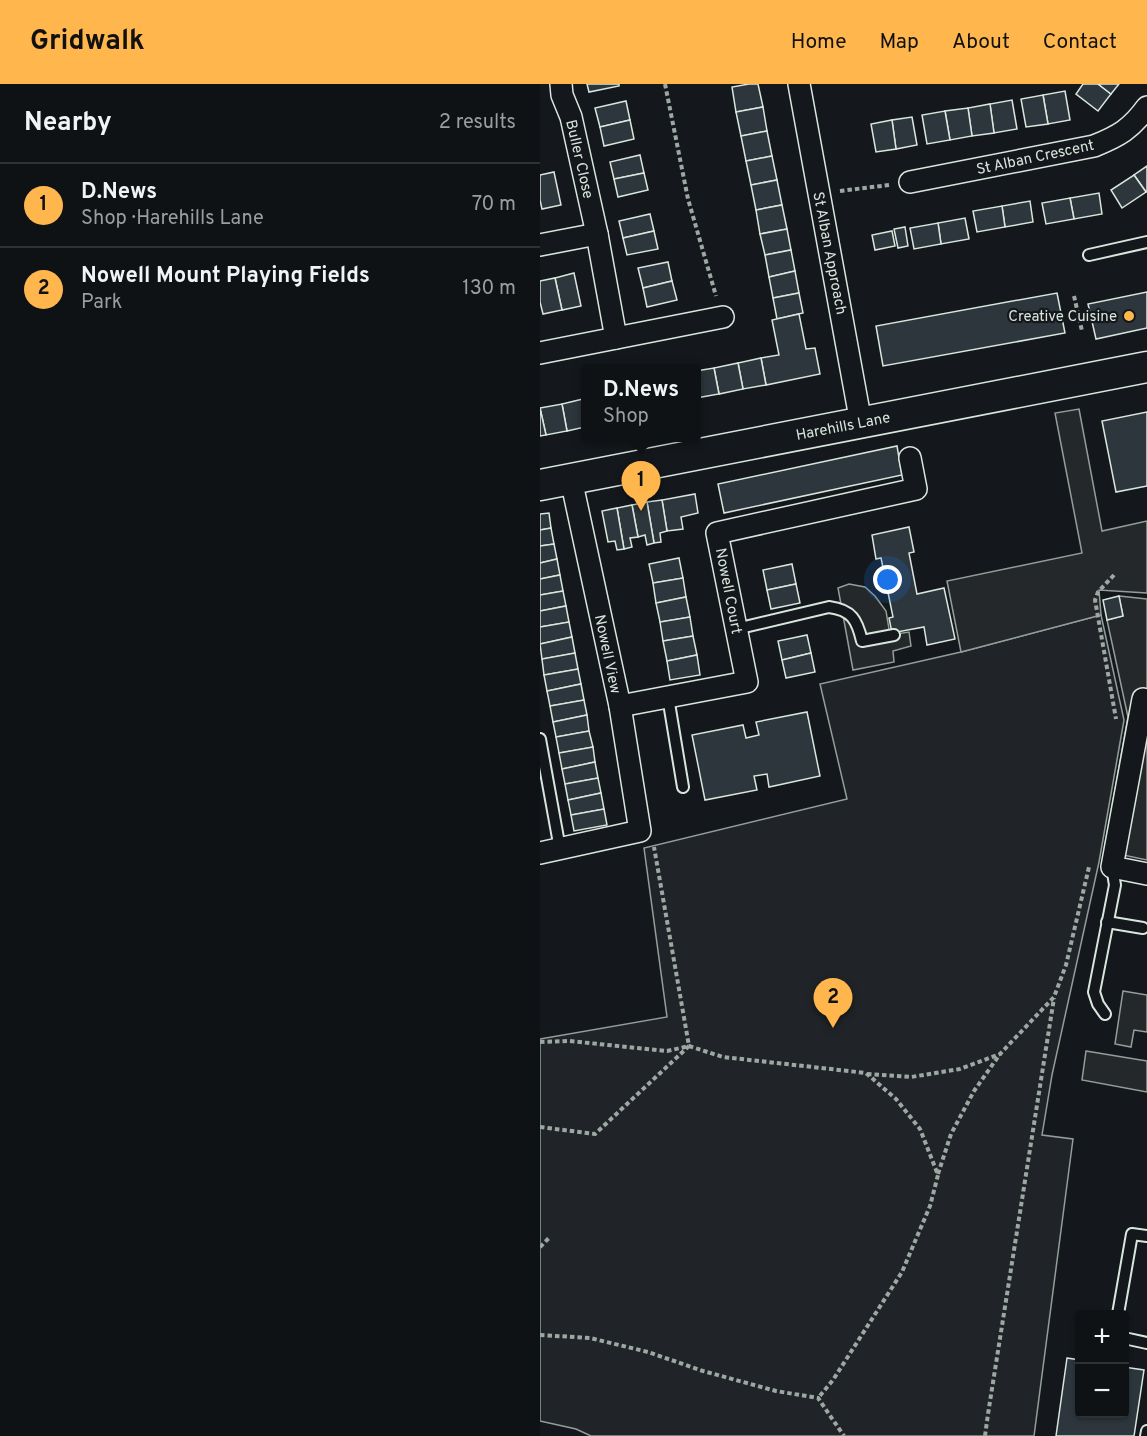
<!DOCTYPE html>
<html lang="en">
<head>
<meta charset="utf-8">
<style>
	body { margin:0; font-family:Overpass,sans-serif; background:#1d2022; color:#f1f3f6 }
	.controls { position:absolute; right:18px; bottom:18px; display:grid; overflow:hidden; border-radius:6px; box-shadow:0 2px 4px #0004 }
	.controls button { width:54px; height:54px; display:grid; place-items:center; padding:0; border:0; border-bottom:2px solid #2f3234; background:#0f1215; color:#f1f3f6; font:30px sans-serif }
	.you { position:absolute; left:348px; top:496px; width:21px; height:21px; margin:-15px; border:4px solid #fff; border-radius:50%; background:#1a73e8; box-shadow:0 0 0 9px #1a73e833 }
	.badge { display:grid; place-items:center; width:39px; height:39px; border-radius:50%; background:#ffb74d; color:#111; font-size:20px; font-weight:700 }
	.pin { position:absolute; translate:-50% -50px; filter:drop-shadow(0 2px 3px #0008) }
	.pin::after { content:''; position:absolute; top:32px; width:21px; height:18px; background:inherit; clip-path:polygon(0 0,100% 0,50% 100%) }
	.popup { position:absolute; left:41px; top:280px; width:120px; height:78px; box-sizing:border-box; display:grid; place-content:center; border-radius:6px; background:#0f1215; filter:drop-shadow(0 2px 4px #0005); font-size:20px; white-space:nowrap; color:#9b9ea0 }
	.popup b { font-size:22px; color:#f1f3f6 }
	.popup::after { content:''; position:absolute; left:50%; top:100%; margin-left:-12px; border:12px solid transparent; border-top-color:#0f1215 }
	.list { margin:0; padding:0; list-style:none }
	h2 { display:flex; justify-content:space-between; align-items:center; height:78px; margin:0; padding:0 24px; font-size:26px }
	h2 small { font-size:20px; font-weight:400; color:#9b9ea0 }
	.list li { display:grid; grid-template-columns:39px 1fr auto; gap:18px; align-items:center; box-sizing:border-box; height:84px; padding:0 24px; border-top:2px solid #2f3234 }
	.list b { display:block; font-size:22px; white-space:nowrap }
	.list p { margin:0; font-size:20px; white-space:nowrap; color:#9b9ea0 }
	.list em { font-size:20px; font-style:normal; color:#9b9ea0 }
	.map { position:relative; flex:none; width:607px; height:1352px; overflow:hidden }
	header { display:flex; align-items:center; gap:36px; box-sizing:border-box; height:84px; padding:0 30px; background:#ffb74d; color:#111 }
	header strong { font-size:28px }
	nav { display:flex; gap:33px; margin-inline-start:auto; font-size:21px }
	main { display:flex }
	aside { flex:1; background:#0f1215 }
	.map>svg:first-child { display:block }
	.green { fill:#202428; stroke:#939e99; stroke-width:1.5 }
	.parking { fill:#24282b; stroke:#939e99; stroke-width:1.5 }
	.building { fill:#2c363c; stroke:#d8e6dc; stroke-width:1.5 }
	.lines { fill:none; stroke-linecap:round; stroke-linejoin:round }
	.service-casing { stroke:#d8e6dc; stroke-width:14 }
	.minor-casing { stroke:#d8e6dc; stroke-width:24 }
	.secondary-casing { stroke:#d8e6dc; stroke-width:33 }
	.path { stroke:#9da8a2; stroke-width:4; stroke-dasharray:4.5 3; stroke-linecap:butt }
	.service { stroke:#14181c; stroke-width:10 }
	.minor { stroke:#14181c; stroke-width:21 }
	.secondary { stroke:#14181c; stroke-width:30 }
	.poi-dot { fill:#ffb74d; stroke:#14181c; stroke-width:2 }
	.labels { text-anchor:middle; stroke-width:4.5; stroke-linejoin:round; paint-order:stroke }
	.street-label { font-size:15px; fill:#d8e6dc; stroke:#14181c }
	.poi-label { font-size:15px; fill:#d8e6dc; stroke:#14181c; text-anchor:end }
</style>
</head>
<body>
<header>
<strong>Gridwalk</strong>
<nav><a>Home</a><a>Map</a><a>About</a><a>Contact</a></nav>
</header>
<main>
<aside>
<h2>Nearby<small>2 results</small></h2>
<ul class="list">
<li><span class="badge">1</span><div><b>D.News</b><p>Shop · Harehills Lane</p></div><em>70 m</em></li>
<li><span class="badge">2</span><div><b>Nowell Mount Playing Fields</b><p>Park</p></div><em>130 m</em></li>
</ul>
</aside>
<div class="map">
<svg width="607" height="1352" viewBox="0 0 607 1352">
	<rect width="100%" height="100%" fill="#14181c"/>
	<polygon class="green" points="561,531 584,636 559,778 512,991 502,1051 533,1055 494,1352 51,1352 36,1345 0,1337 0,955 127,933 104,764 307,715 280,600 421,568"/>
	<g class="parking">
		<polygon points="539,325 562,447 607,437 607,509 559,506 561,531 421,568 407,497 542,469 515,329"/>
		<polygon points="309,500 325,503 335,512 346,527 350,551 369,548 371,562 353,567 354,578 313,586 298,504"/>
		<polygon points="579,512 607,515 607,776 564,767 588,633 567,536 583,532"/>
		<polygon points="583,907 607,911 607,948 594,946 591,963 575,960"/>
		<polygon points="546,967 607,977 607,1008 542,996"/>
	</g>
	<g class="building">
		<polygon points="47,0 79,0 79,2 49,8"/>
		<polygon points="209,0 218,0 223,23 196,28 192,3"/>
		<polygon points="543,0 558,0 571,10 558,27 536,10"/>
		<polygon points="558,0 579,0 571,10"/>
		<polygon points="525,7 530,36 508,40 503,11"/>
		<polygon points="503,11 508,40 486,43 481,15"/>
		<polygon points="472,16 477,45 454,49 450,20"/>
		<polygon points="86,17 90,36 60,43 55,24"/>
		<polygon points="450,20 454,49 432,52 428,24"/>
		<polygon points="223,23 227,47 201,52 196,28"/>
		<polygon points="428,24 432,52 410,56 405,27"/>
		<polygon points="405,27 410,56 387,60 382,31"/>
		<polygon points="372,33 377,61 356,65 352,36"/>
		<polygon points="90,36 94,55 64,62 60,43"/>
		<polygon points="352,36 356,65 336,68 331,40"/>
		<polygon points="227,47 232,72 206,77 201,52"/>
		<polygon points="100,71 104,89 74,95 70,78"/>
		<polygon points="232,72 237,96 211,101 206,77"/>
		<polygon points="607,82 607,107 606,108 594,91"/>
		<polygon points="14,88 21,121 2,125 0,116 0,91"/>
		<polygon points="104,89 108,106 78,113 74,95"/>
		<polygon points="594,91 606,108 582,124 571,106"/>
		<polygon points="237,96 242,121 216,126 211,101"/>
		<polygon points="559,109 562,130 534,135 530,114"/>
		<polygon points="530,114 534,135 506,140 502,119"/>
		<polygon points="490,117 493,138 465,143 462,122"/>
		<polygon points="242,121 247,145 220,150 216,126"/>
		<polygon points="462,122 465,143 437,148 433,127"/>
		<polygon points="110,130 114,147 83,154 79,137"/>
		<polygon points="425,134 429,155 401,160 398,139"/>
		<polygon points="398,139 401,160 374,165 370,144"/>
		<polygon points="365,143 368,162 358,164 354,145"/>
		<polygon points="247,145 251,166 225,171 220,150"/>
		<polygon points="114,147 118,165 87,171 83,154"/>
		<polygon points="352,147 355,162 335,166 332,151"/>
		<polygon points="251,166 255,187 229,193 225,171"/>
		<polygon points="128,178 132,197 103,204 98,184"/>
		<polygon points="255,187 259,209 233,214 229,193"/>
		<polygon points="34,189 41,222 22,226 15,194"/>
		<polygon points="15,194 22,226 3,230 0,218 0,197"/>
		<polygon points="132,197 137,216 107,223 103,204"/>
		<polygon points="607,208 607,244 556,255 548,220"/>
		<polygon points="259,209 263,229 237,235 233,214"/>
		<polygon points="517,209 525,249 343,282 336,242"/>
		<polygon points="259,230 266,265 275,264 280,290 226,301 221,274 239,271 232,236"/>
		<polygon points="221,274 226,301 203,305 198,279"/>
		<polygon points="198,279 203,305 179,310 174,284"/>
		<polygon points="174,284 179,310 156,314 156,287"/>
		<polygon points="43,315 45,328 45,343 27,347 22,320"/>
		<polygon points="22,320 27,347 6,351 0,324"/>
		<polygon points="0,324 6,351 0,352"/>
		<polygon points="607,328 607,402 576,408 562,337"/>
		<polygon points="357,362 362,391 184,429 178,400"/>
		<polygon points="155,410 158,429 141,433 143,445 127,447 122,416"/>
		<polygon points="122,416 127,447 120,449 121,458 114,459 107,418"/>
		<polygon points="107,418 114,459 107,461 105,451 98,453 92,421"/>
		<polygon points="92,421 98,453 90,454 92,463 84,465 77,424"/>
		<polygon points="77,424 84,465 77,466 75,457 68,458 62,427"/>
		<polygon points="9,429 11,444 0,446 0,430"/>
		<polygon points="369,443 374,468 369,469 377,510 404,504 415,555 387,561 384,543 352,549 349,534 353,533 341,474 336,475 332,451"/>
		<polygon points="11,444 14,460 0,462 0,446"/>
		<polygon points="14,460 17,475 0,479 0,462"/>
		<polygon points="139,474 143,494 113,499 109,480"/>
		<polygon points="17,475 20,491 0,495 0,479"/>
		<polygon points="252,480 256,500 227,506 223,486"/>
		<polygon points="20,491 23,507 0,511 0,495"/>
		<polygon points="143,494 146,513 116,519 113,499"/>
		<polygon points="256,500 260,519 231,525 227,506"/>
		<polygon points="23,507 26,522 0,527 0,511"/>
		<polygon points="579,512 583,532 567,536 563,516"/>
		<polygon points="146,513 150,533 120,538 116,519"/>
		<polygon points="26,522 29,538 0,543 0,527"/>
		<polygon points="150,533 153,552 123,557 120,538"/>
		<polygon points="29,538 32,553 0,560 0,543"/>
		<polygon points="267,551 271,569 242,576 238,557"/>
		<polygon points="153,552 157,571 127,577 123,557"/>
		<polygon points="32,553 35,569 2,575 0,560"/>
		<polygon points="35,569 38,585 4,591 2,575"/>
		<polygon points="271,569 275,588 246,594 242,576"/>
		<polygon points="157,571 160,591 130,596 127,577"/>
		<polygon points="38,585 41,600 7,607 4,591"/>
		<polygon points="41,600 44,616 10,622 7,607"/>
		<polygon points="44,616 47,631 13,638 10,622"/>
		<polygon points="267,628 280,692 229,703 227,690 214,692 217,706 165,716 152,651 203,641 206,654 219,651 216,638"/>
		<polygon points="47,631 49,647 16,653 13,638"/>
		<polygon points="49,647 53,663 19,669 16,653"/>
		<polygon points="53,663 55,678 22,685 19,669"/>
		<polygon points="55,678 58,694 25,700 22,685"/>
		<polygon points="58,694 61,709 28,716 25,700"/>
		<polygon points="61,709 64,725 31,731 28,716"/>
		<polygon points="64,725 67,741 34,747 31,731"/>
		<polygon points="527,1274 540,1276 540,1330 584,1330 584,1283 604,1286 594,1352 516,1352"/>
	</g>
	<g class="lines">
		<defs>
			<g id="service">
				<polyline points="549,171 607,158"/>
				<path d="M 196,545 L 289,523 C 312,526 317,536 322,557 L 354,551"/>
				<polyline points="128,613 143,703"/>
				<polyline points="0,655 20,765"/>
				<polyline points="567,838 603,844"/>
				<polyline points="565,930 558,920 554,908 575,801 572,783"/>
				<polyline points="578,1230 592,1150 607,1152"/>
				<polyline points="584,1254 607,1259"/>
				<polyline points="606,1352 607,1347"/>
			</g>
			<g id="minor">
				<polyline points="21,0 22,11 31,33 57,150 76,254"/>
				<polyline points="259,0 321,339"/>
				<path d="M 370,98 L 554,62 C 579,52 591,45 607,23"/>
				<polyline points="0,161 57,150"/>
				<polyline points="0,269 183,233"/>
				<polyline points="603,615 572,783 607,790"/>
				<polyline points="80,622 207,598 177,449 376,405 370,374"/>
				<polyline points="0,769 100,747 80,622 31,395"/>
			</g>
			<polyline id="secondary" points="0,401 607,283"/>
		</defs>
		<use href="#service" class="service-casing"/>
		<use href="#minor" class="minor-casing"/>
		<use href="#secondary" class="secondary-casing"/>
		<g class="path">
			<polyline points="125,0 148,115 176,212"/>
			<polyline points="300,107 349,101"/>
			<polyline points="534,212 542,247"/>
			<polyline points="574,491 558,508 555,516 576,635"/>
			<polyline points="0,958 29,957 127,967 149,962 183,973 326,989 356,1015 380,1045 398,1091 390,1122 362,1188 293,1296 278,1314"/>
			<polyline points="327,990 371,993 420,985 460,970 514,913 526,881 549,783"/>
			<polyline points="0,1043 55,1050 149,962 114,763"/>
			<polyline points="398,1090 411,1050 434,1007 460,970"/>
			<polyline points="0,1163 9,1154"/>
			<polyline points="0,1251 50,1254 108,1268 163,1287 236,1307 278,1314 304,1352"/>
			<polyline points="445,1352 448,1330 514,914"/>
		</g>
		<use href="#service" class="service"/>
		<use href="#minor" class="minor"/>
		<use href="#secondary" class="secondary"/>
	</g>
	<circle class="poi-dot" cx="589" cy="232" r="6"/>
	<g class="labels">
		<g class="street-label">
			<text transform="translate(495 73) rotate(-12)" y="5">St Alban Crescent</text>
			<text transform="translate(40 75) rotate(77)" y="5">Buller Close</text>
			<text transform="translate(290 169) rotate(79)" y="5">St Alban Approach</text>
			<text transform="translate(303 342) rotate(-11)" y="5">Harehills Lane</text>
			<text transform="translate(189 507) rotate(79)" y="5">Nowell Court</text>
			<text transform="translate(68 570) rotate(78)" y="5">Nowell View</text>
		</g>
		<g class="poi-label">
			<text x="577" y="237">Creative Cuisine</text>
		</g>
	</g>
</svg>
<div class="controls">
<button>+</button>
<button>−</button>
</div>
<div class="you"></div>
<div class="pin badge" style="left:101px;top:427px">1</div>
<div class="popup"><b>D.News</b>Shop</div>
<div class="pin badge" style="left:293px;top:944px">2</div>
</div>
</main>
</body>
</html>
